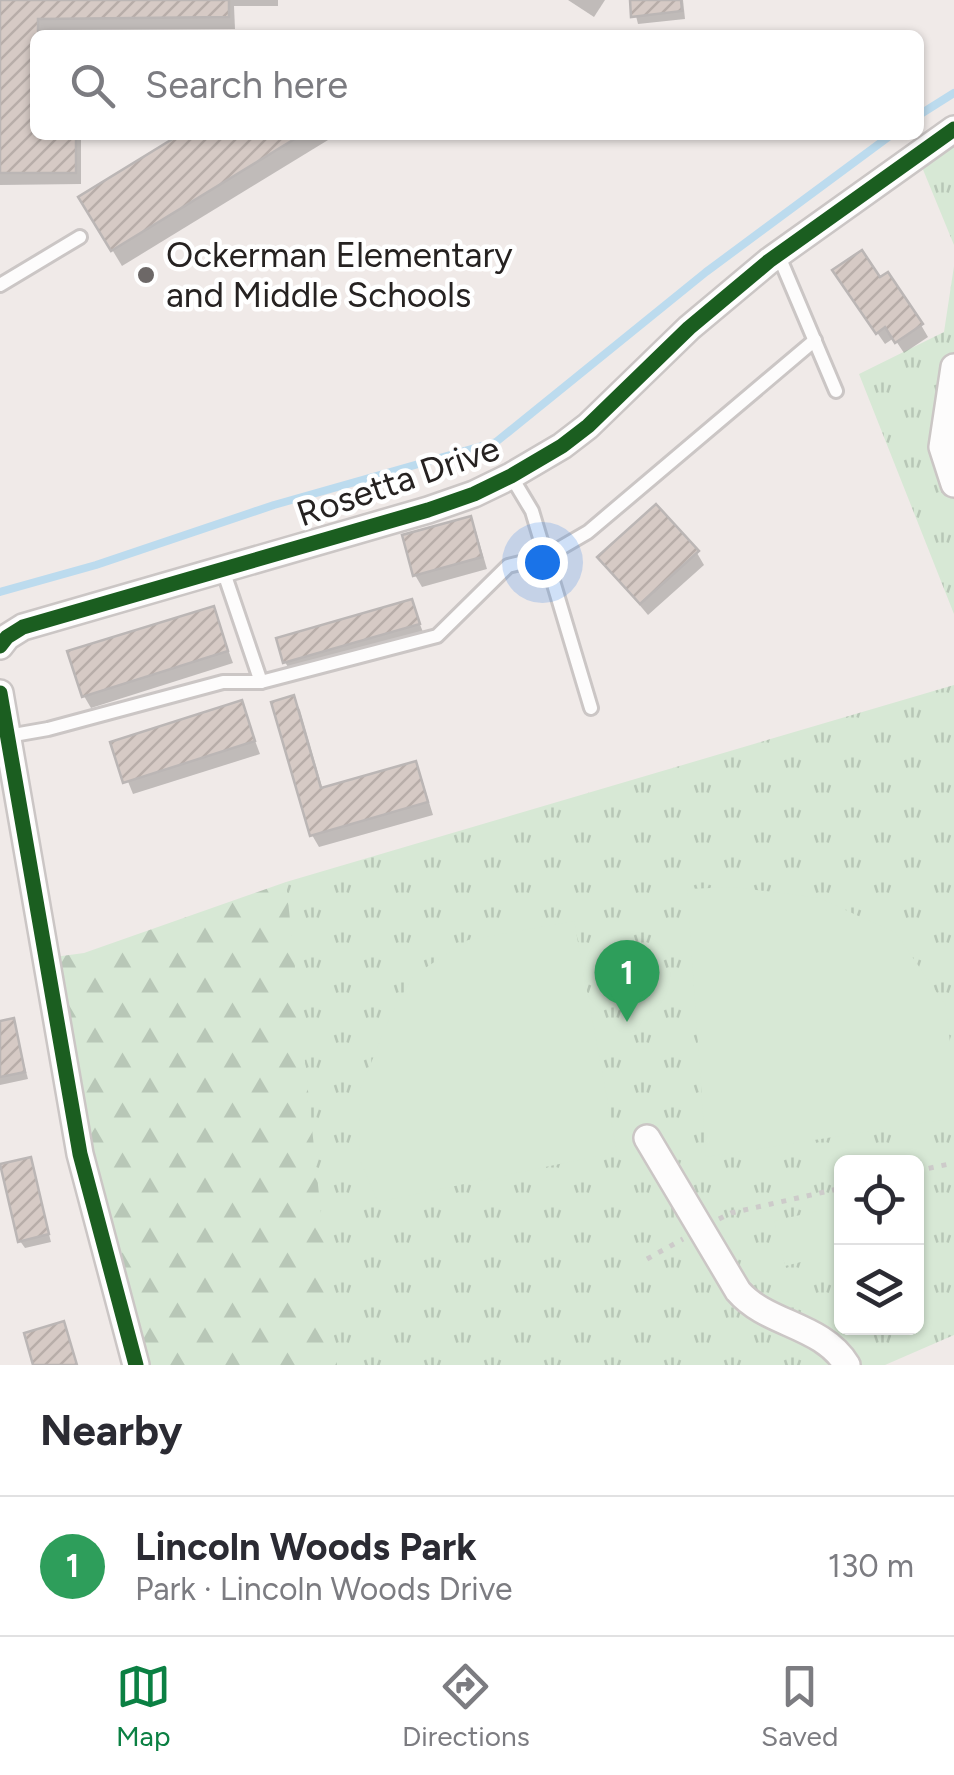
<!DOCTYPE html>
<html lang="en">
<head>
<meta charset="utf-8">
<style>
	body { margin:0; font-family:Figtree,sans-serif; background:#f7f7f7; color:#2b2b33 }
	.controls { position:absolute; right:30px; bottom:30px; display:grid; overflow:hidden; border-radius:15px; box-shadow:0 2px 8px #0004 }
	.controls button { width:90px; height:90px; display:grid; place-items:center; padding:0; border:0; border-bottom:2px solid #e1e1e2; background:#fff; color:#2b2b33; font:50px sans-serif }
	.you { position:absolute; left:542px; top:562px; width:35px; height:35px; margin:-25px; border:8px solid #fff; border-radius:50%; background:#1a73e8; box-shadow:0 0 0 15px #1a73e833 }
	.badge { display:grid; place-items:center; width:65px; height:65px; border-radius:50%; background:#0b8043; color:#fff; font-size:32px; font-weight:700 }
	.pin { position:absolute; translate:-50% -82px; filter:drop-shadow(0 2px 5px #0008) }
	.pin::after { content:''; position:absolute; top:52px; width:35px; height:30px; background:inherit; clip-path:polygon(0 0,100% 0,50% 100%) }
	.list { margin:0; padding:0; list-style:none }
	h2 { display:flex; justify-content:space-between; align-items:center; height:130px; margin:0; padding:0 40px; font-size:42px }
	h2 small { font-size:32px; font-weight:400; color:#7c7c81 }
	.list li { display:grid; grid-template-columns:65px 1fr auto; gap:30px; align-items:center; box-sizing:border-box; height:140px; padding:0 40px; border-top:2px solid #e1e1e2 }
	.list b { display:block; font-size:38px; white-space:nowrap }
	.list p { margin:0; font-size:32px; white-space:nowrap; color:#7c7c81 }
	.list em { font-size:32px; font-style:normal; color:#7c7c81 }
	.icon { flex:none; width:55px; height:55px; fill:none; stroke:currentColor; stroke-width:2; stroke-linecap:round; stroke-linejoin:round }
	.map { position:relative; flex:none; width:954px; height:1365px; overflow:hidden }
	.search { position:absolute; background:#fff; box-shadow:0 2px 8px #0004; left:30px; right:30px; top:30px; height:110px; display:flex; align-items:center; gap:25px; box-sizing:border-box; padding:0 35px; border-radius:15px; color:#7c7c81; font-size:38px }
	.sheet { height:270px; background:#fff }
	nav { display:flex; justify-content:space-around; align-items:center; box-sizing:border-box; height:140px; border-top:2px solid #e1e1e2; background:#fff; font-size:28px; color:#7c7c81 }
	nav a { display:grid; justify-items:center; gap:5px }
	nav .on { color:#0b8043 }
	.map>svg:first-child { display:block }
	.forest { fill:url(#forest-firs) }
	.park { fill:url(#park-tufts); fill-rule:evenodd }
	.pitch { fill:#d7e8d5 }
	.shadow { fill:#0003 }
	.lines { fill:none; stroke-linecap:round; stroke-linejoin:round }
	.stream { stroke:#bcdbee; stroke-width:8 }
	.building { fill:url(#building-hatch); stroke:#bbb6b5; stroke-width:2.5 }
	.lane-casing { stroke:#cbc6c5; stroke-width:18 }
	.street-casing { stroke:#cbc6c5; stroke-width:30 }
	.path { stroke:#cdcbca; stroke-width:5; stroke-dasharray:5 8; stroke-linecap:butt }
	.lane { stroke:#fdfcfc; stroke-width:12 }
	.street { stroke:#fdfcfc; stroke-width:25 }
	.cycleway-casing { stroke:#fff; stroke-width:21 }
	.cycleway { stroke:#1b5e20; stroke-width:15 }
	.poi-dot { fill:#6d6867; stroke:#fff; stroke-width:4 }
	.labels { text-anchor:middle; stroke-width:9; stroke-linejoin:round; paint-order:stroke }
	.poi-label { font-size:35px; fill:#262221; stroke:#fff; text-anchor:start }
	.street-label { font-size:35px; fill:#262221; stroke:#fff }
</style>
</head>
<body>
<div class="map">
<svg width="954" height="1365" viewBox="0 0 954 1365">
	<defs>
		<pattern id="forest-firs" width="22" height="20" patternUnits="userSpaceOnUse" patternTransform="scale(2.5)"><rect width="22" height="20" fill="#d7e8d5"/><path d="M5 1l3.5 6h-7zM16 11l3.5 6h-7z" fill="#b8c7b7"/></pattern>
		<pattern id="park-tufts" width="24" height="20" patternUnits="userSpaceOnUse" patternTransform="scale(2.5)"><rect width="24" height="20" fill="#d7e8d5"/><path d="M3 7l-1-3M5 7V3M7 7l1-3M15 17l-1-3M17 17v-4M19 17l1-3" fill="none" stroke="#b8c7b7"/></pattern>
		<pattern id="building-hatch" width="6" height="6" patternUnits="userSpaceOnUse" patternTransform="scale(2.5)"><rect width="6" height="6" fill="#d6cac5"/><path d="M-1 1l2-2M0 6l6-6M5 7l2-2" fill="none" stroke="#b8ada9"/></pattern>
	</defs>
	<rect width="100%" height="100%" fill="#f0eae8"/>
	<polygon class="forest" points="286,882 429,1365 136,1365 47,958 84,953"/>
	<g class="park">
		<polygon points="954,129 954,245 917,155"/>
		<polygon points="954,266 954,614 859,374 944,332"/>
		<path d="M 954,685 L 954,1335 L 885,1365 L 337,1365 L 286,882 ZM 842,1162 L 916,1162 L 916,1328 L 842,1328 Z"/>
	</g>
	<g class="pitch">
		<polygon points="734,887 819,898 896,933 946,1006 954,1080 954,1118 706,1157 687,889"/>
		<polygon points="574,921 617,1152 378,1202 359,1158 360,1090 389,1019 413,976 468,940"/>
		<polygon points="839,1206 841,1252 785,1266 774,1221"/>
	</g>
	<g class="shadow">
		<polygon points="0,0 278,0 278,6 234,6 235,29 44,30 44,35 35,35 35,135 81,135 81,184 0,185"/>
		<polygon points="568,0 605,0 594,17"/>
		<polygon points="632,0 683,0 685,19 638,24"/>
		<polygon points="184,135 332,135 333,137 122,266 81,198"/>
		<polygon points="879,280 921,325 928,337 904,353 894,338 885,344 843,283"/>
		<polygon points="469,519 476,531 487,569 422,587 415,575"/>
		<polygon points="697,553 704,565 648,615 600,558"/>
		<polygon points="411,602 425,637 292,674 285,662"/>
		<polygon points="213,609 233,663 91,708 84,696"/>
		<polygon points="293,698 300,710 323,790 414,763 421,776 433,815 319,847 312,835"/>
		<polygon points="241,703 260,754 133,794 113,744"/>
		<polygon points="13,1021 28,1079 0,1085 0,1023"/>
		<polygon points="29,1160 51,1242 25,1248 20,1241"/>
	</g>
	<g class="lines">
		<g class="stream">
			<polyline points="919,115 954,93"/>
			<polyline points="0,592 96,565 274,505 496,442 706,272 891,135"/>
		</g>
	</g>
	<g class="building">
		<polygon points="0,0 229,0 229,17 38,19 38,35 35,35 35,135 76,135 76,173 0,173"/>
		<polygon points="630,0 681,0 682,11 631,17"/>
		<polygon points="179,135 301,135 111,251 78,197"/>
		<polygon points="862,250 880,277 888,272 923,324 895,343 885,327 876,334 832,270"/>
		<polygon points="656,504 699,551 640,604 597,557"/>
		<polygon points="471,516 482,557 413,576 402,535"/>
		<polygon points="412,599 420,624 283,663 276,638"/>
		<polygon points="214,606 228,651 82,697 67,651"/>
		<polygon points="294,695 321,788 416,761 428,802 310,836 271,702"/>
		<polygon points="242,700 255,741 123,783 110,742"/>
		<polygon points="14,1018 25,1072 0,1077 0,1021"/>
		<polygon points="31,1157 49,1234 18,1242 0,1164"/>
		<polygon points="64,1321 77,1365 33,1365 24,1333"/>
	</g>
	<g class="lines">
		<defs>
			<g id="lane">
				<polyline points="778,254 836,391"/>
				<polyline points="0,285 80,237"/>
				<polyline points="511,476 532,511 591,708"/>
				<polyline points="223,570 261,682"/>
				<polyline points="8,736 48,729 223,682 261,682 437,636 508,566 545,557 588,532 815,340"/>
			</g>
			<g id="street">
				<polyline points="954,367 942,447 954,484"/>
				<polyline points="0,646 7,637 23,627 428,510 474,494 511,476 562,446 588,426 689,328 769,261 954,129"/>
				<polyline points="0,693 80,1154 136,1365"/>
				<path d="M 647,1138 L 738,1291 C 767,1325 822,1324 847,1365"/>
			</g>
		</defs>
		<use href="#lane" class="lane-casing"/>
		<use href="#street" class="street-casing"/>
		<g class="path">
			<polyline points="916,1171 954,1163"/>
			<polyline points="719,1219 731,1213 842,1188"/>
			<polyline points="647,1259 683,1239"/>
		</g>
		<use href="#lane" class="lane"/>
		<use href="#street" class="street"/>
		<defs>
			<g id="cycleway">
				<polyline points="0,646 7,637 23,627 428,510 474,494 511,476 562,446 588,426 689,328 769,261 954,129"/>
				<polyline points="0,693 80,1154 136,1365"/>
			</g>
		</defs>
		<use href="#cycleway" class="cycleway-casing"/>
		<use href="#cycleway" class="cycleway"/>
	</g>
	<circle class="poi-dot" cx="146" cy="275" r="10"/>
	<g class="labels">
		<g class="poi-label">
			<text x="166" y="267">Ockerman Elementary<tspan x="166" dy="40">and Middle Schools</tspan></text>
		</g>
		<g class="street-label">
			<text transform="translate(398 481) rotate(-19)" y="12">Rosetta Drive</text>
		</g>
	</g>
</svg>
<div class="controls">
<button><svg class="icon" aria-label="locate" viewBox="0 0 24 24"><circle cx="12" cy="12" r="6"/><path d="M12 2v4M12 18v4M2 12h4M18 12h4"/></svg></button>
<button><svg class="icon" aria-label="layers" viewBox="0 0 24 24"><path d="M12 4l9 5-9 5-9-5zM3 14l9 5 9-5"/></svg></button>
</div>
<div class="you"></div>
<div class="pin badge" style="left:627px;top:1022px;background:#2e9e5b">1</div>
<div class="search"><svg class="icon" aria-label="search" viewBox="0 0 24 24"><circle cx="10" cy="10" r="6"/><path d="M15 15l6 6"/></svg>Search here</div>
</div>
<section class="sheet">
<h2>Nearby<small></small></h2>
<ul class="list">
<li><span class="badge" style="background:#2e9e5b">1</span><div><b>Lincoln Woods Park</b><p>Park · Lincoln Woods Drive</p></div><em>130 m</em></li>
</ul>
</section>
<nav>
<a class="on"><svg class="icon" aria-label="map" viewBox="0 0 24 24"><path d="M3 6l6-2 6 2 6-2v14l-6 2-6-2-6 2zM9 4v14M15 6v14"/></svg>Map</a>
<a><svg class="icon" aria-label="directions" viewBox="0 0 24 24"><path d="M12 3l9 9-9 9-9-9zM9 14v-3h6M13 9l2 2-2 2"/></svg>Directions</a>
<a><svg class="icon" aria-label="saved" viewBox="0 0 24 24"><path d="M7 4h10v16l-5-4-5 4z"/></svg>Saved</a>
</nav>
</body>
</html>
